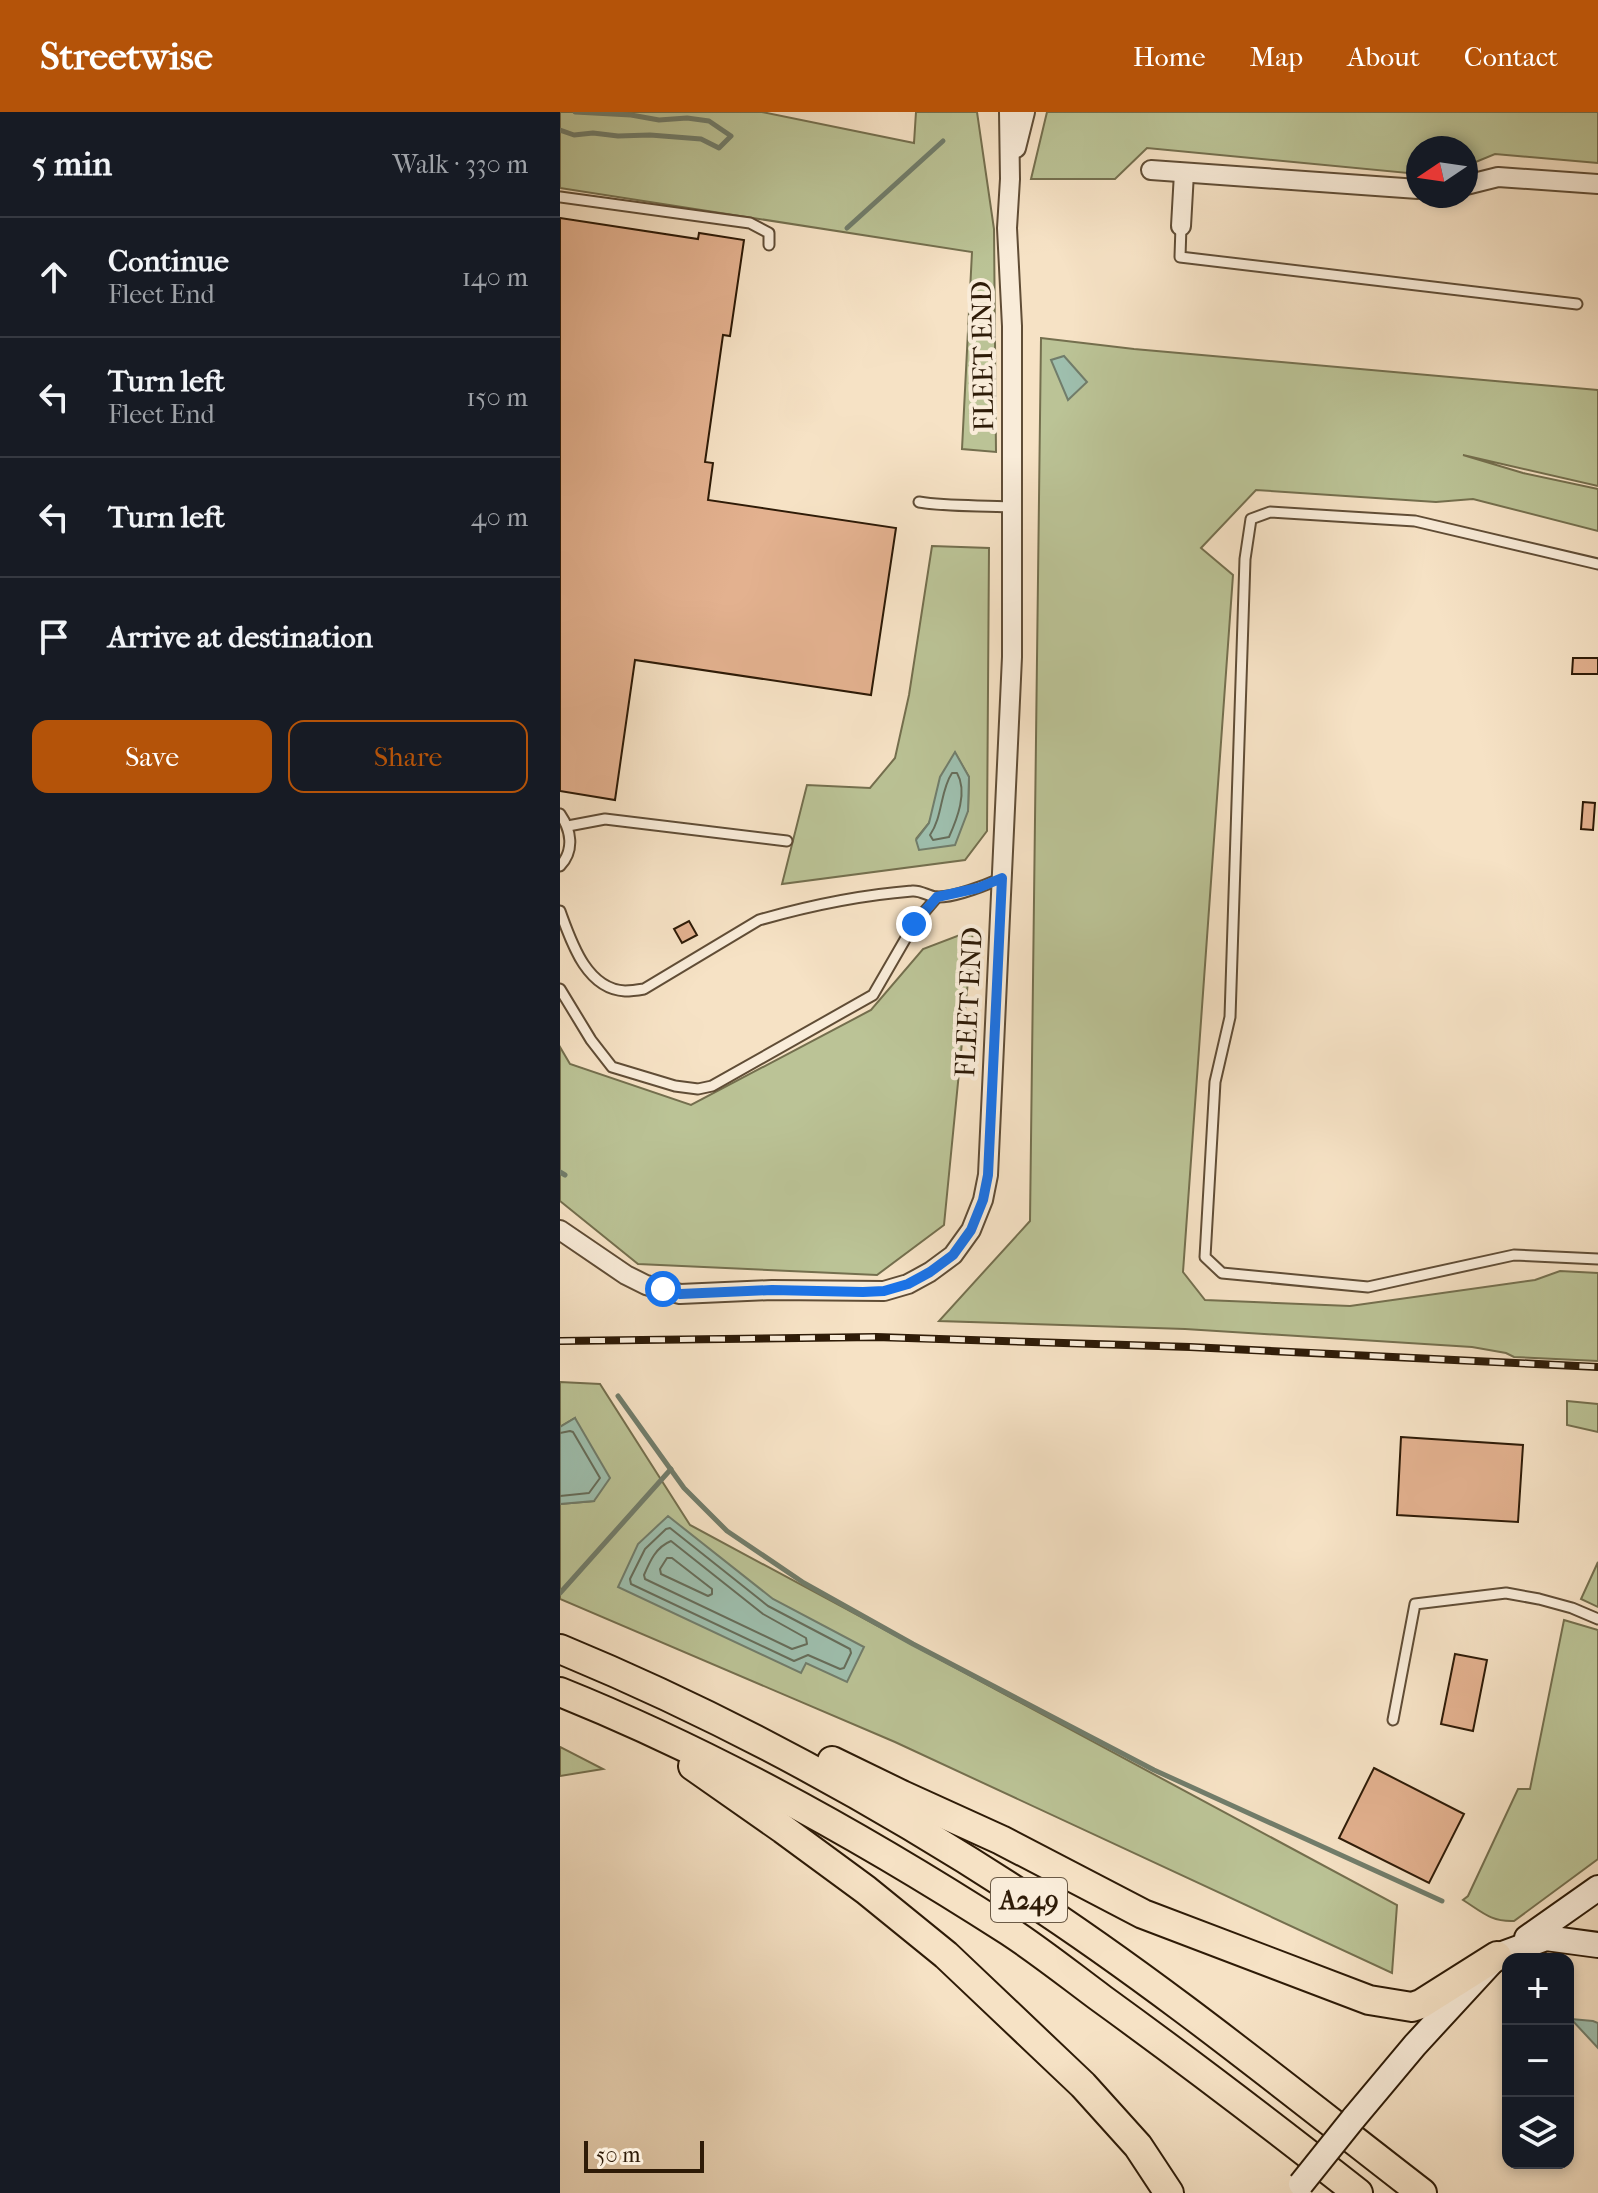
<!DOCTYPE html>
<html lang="en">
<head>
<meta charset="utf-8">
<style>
	body { margin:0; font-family:"IM FELL French Canon",serif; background:#20242c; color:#f1f3f6 }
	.controls { position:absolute; right:24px; bottom:24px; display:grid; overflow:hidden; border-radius:16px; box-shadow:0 4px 12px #0003 }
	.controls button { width:72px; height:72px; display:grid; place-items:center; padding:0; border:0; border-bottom:2px solid #363941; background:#171b24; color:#f1f3f6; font:40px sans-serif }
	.compass { position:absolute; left:846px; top:24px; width:72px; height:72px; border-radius:50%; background:#171b24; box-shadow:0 4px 12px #0003; rotate:257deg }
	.scale { position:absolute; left:24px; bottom:20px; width:120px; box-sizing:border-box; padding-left:8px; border:4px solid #2e1b07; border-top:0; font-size:22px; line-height:28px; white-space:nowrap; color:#2e1b07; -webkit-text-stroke:6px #f9ecd9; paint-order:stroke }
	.stop { position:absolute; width:24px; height:24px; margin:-18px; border:6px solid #1a73e8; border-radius:50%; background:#fff }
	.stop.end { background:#1a73e8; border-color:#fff; box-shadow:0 2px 8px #0008 }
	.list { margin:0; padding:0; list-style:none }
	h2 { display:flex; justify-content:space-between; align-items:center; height:104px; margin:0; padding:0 32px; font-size:34px }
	h2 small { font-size:26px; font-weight:400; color:#9ea1a6 }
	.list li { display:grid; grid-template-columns:52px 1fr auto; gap:24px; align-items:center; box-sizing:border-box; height:120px; padding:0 32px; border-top:2px solid #363941 }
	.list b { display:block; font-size:30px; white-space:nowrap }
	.list p { margin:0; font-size:26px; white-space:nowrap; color:#9ea1a6 }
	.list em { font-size:26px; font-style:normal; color:#9ea1a6 }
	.actions { display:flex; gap:16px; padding:24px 32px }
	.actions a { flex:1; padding:18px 0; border:2px solid #b45309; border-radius:16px; text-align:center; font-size:28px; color:#b45309 }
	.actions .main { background:#b45309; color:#fff }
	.icon { flex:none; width:44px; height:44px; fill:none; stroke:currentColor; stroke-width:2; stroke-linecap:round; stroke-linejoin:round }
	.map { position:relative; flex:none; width:1038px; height:2081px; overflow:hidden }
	header { display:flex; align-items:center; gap:48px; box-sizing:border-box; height:112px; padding:0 40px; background:#b45309; color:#fff }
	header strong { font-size:38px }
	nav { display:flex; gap:44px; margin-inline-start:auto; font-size:28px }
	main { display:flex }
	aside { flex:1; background:#171b24 }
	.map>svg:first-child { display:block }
	.green { fill:#bbc396; stroke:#746f4e; stroke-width:2; fill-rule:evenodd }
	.water { fill:#9ebfae; stroke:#717d6b; stroke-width:2 }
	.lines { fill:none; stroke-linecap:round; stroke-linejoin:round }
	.shore { stroke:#666d5a; stroke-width:2 }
	.stream { stroke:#717d6b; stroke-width:5 }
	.building { fill:#e3b18f; stroke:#2e1b07; stroke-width:2 }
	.service-casing { stroke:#604d36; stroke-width:13 }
	.minor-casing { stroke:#604d36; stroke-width:22 }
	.secondary-casing { stroke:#2e1b07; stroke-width:28 }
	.trunk-casing { stroke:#2e1b07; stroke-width:32 }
	.service { stroke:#f9ecd9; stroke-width:9 }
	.minor { stroke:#f9ecd9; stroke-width:18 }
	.secondary { stroke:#f9ecd9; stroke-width:24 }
	.trunk { stroke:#f6e2c5; stroke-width:28 }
	.rail-casing { stroke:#2e1b07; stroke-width:8 }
	.rail { stroke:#f9ecd9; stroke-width:5; stroke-dasharray:15; stroke-linecap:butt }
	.secondary-bridge-casing { stroke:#2e1b07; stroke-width:28; stroke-linecap:butt }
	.secondary-bridge { stroke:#f9ecd9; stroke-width:24 }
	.route { stroke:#1a73e8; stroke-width:10 }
	.labels { text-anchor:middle; stroke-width:8; stroke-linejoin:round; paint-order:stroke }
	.shield { fill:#f9ecd9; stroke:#6b5a46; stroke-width:2 }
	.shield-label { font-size:26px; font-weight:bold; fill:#2e1b07 }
	.street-label { font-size:28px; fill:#2e1b07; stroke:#f9ecd9 }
</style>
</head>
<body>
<header>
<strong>Streetwise</strong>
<nav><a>Home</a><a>Map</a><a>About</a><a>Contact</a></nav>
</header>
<main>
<aside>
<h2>5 min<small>Walk · 330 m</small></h2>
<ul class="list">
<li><svg class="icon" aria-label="ahead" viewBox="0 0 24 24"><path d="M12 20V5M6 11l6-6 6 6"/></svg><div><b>Continue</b><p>Fleet End</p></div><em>140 m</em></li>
<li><svg class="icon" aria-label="left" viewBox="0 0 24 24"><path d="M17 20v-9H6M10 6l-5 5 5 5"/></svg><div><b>Turn left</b><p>Fleet End</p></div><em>150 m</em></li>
<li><svg class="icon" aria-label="left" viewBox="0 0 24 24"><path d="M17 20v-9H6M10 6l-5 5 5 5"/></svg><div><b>Turn left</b></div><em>40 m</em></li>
<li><svg class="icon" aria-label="arrive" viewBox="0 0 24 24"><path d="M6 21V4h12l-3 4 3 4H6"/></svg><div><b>Arrive at destination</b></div></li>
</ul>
<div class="actions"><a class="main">Save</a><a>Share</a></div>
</aside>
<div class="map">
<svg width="1038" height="2081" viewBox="0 0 1038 2081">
	<rect width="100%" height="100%" fill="#f6e2c5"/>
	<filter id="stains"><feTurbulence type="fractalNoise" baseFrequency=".0025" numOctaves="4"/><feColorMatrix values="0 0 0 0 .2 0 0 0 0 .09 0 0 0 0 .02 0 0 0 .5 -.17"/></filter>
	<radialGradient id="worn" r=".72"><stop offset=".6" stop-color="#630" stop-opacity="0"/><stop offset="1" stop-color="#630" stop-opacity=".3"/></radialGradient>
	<g class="green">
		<polygon points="0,0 202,0 354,31 356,0 417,0 434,117 436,340 402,337 412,140 0,76"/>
		<polygon points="487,0 1038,0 1038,51 935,42 906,54 906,36 858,36 858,62 587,36 555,67 471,67"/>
		<polygon points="481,226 574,237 1038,278 1038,374 903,343 963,361 1038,377 1038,419 913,387 876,390 696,378 641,436 673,463 623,1160 645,1188 790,1194 975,1168 1000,1159 1038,1161 1038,1249 954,1245 946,1241 912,1235 625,1217 379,1209 470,1109"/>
		<path d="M 372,434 L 429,436 L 427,719 L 405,748 L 222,772 L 247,673 L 310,676 L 335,646 L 349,583 ZM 395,641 L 409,665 L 408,699 L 356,727 L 369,711 Z"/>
		<polygon points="413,818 384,1113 317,1163 78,1152 0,1089 0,935 10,952 131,993 311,898 363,837"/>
		<polygon points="0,1270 40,1272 130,1413 837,1793 832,1861 335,1630 0,1487 0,1392 34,1389 15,1306 0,1315"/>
		<polygon points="1007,1289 1038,1292 1038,1320 1007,1313"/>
		<polygon points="1038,1450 1038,1495 1021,1487"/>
		<path d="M 1004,1508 L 1038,1518 L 1038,1747 L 954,1809 C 931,1810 922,1800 903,1788 L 908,1784 L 958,1677 L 970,1677 Z"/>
		<polygon points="0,1635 43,1657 0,1664"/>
	</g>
	<g class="water">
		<polygon points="504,244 527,270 508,288 491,248"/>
		<polygon points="395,640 409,665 408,699 395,733 359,738 356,728 369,711 380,665"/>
		<polygon points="15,1306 50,1366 34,1389 0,1392 0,1315"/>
		<polygon points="108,1404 213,1487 304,1535 287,1570 246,1551 241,1561 58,1475 78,1432"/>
		<polygon points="1011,1907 1033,1909 1038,1911 1038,1936"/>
	</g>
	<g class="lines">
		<g class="shore">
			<path d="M 392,661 L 397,661 C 408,680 397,707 389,725 L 373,728 L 370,723 C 383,704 380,679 392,661 Z"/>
			<polyline points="0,1321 10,1319 13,1320 40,1366 29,1381 0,1384"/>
			<polygon points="110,1416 208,1494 290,1537 291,1541 284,1556 280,1557 248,1543 234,1549 71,1472 70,1467 85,1437 106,1417"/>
			<path d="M 111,1429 L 203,1502 L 246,1526 L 247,1532 L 232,1537 L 85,1467 L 84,1463 C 90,1449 96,1435 111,1429 Z"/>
			<polygon points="107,1446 112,1446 152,1477 152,1482 148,1484 101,1462 100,1457"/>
		</g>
		<g class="stream">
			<polyline points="0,18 14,23 33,21 58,24 90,23 141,27 159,36 171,24 149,9 127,6 99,8 71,3 15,0"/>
			<polyline points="287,116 383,29"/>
			<polyline points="0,1060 5,1063"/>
			<polyline points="58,1284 124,1376 167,1419 244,1471 353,1532 594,1658 882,1789"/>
			<polyline points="0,1481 111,1357"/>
		</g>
	</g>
	<g class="building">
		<polygon points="0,106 138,127 139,121 184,128 170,224 163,223 145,350 153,351 148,388 336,416 311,583 75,548 55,688 0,679"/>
		<polygon points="1013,546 1038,546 1038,562 1012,562"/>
		<polygon points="1023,690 1035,691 1033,718 1021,717"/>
		<polygon points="129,809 137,823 122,831 114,817"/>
		<polygon points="841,1325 963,1333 958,1410 837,1403"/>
		<polygon points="895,1542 927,1548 913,1619 881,1612"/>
		<polygon points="814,1656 904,1702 869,1771 779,1726"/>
	</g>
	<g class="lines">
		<defs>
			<g id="service">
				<polyline points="0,85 190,111 209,121 209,133"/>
				<polyline points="621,114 620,145 1017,192"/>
				<path d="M 359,390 C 389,395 420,393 451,395"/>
				<polyline points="1038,452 855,409 710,400 691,407 685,447 670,905 655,970 645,1145 662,1161 808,1175 954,1143 1038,1147"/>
				<path d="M 0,702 C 11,718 15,738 0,754"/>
				<polyline points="8,714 45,707 227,729"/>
				<path d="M 0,799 C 11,829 26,877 65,879 C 71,879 78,878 84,877 L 199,808 C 248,794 301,783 352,779 C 361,778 367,784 376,785 C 393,786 426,773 442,766"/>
				<polyline points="0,877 31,928 52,955 115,974 138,977 152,974 313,883 354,812 377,785"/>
				<polyline points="833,1608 855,1492 946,1481 979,1487 1012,1496 1038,1507"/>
			</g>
			<g id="minor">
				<polyline points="456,36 465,0"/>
				<polyline points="591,58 858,77"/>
				<polyline points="906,73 938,65 1038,72"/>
				<polyline points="621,114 624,61"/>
				<polyline points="0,1118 66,1163 86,1173 120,1182 212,1178 324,1179 348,1172 370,1160 393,1143 411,1118 423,1088 428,1063 452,545 452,214 447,116 450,67 449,0"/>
			</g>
			<g id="secondary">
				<polyline points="967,1826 1038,1776"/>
				<polyline points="793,2007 855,1933 937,1844 986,1826 1038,1833"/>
			</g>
			<g id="trunk">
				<path d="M 0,1537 C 160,1603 314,1687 459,1781 C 599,1872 730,1979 862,2081"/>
				<path d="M 0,1580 C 157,1643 306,1727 449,1819 C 481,1840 511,1864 542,1887 C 629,1950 714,2015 798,2081"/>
				<polyline points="272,1649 342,1683 441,1728 583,1802 809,1888 852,1895 861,1892 937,1844"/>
				<polyline points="133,1654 223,1717 306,1778 386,1843 523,1973 578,2034 609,2081"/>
			</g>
		</defs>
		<use href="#service" class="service-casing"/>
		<use href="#minor" class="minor-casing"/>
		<use href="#secondary" class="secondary-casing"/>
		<use href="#trunk" class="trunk-casing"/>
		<use href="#service" class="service"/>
		<use href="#minor" class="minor"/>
		<use href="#secondary" class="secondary"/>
		<use href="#trunk" class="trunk"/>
		<defs>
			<polyline id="rail" points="0,1229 316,1225 630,1235 1038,1255"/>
		</defs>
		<use href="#rail" class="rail-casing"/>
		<use href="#rail" class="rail"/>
		<defs>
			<polyline id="secondary-bridge" points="741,2072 793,2007"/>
		</defs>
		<use href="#secondary-bridge" class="secondary-bridge-casing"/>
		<use href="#secondary-bridge" class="secondary-bridge"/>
	</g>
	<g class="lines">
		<polyline class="route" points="103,1177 120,1182 212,1178 303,1180 324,1179 348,1172 370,1160 393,1143 411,1118 423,1088 428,1063 442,766 418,776 377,785 354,812"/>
	</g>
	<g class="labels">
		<rect class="shield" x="431" y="1766" width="76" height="44" rx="6"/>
		<g class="shield-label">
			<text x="469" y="1797">A249</text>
		</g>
		<g class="street-label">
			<text transform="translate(422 244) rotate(-91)" y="10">FLEET END</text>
			<text transform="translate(408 890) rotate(-87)" y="10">FLEET END</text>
		</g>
	</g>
	<rect width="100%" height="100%" filter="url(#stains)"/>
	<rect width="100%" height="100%" fill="url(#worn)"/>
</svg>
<div class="controls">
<button>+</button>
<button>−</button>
<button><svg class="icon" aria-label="layers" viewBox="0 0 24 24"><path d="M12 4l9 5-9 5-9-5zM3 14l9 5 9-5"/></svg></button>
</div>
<svg class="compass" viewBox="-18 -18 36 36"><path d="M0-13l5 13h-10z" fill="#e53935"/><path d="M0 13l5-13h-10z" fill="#9ea1a6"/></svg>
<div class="scale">50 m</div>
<div class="stop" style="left:103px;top:1177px"></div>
<div class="stop end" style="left:354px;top:812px"></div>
</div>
</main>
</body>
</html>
